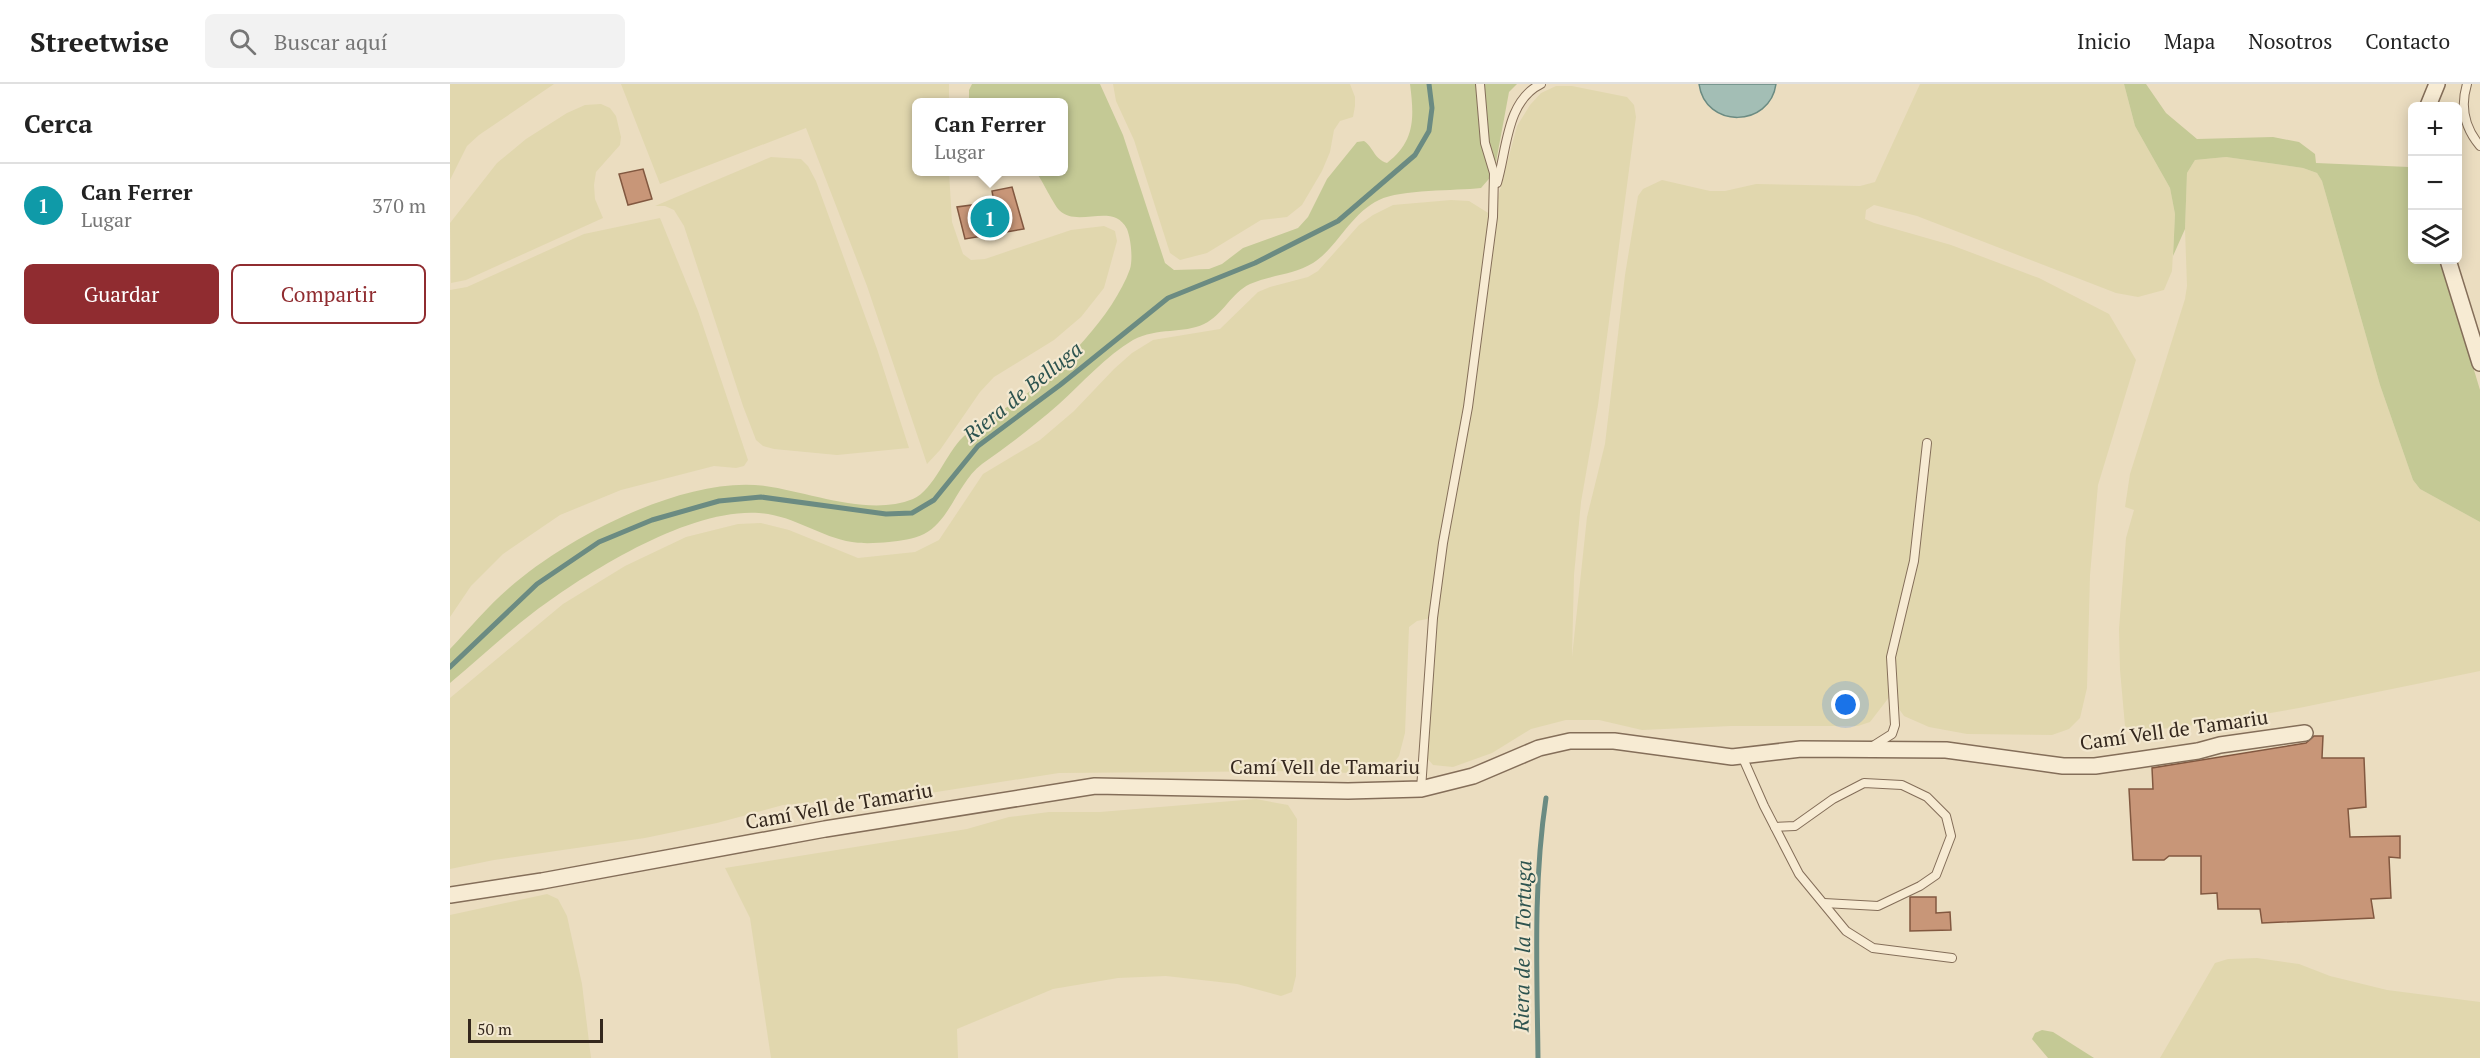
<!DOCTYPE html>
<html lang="es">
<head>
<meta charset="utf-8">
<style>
	body { margin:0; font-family:"PT Serif",serif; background:#f2f2f2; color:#222 }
	.controls { position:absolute; right:18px; top:18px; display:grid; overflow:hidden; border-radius:9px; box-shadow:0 3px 15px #0003 }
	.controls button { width:54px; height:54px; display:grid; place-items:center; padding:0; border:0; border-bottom:2px solid #e0e0e0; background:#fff; color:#222; font:30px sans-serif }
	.scale { position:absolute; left:18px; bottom:15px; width:135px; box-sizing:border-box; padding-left:6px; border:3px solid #34271d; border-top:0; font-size:16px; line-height:21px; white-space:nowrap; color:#34271d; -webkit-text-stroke:4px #f3e8d0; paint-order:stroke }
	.you { position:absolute; left:1396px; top:621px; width:21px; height:21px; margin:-15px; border:4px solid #fff; border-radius:50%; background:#1a73e8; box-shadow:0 0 0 9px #1a73e833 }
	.badge { display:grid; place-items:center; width:39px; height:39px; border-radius:50%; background:#902c30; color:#fff; font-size:20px; font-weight:700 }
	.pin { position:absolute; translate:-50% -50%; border:3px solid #fff; box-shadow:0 2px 6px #0006 }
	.popup { position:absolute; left:462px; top:14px; width:156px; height:78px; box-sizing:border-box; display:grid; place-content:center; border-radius:9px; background:#fff; filter:drop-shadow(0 2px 4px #0005); font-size:20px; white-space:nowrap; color:#767676 }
	.popup b { font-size:22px; color:#222 }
	.popup::after { content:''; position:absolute; left:50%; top:100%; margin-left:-12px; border:12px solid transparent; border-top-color:#fff }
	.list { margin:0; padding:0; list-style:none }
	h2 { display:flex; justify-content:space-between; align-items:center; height:78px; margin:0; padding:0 24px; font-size:26px }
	h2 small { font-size:20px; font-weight:400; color:#767676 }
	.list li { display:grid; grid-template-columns:39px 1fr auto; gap:18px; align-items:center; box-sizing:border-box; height:84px; padding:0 24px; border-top:2px solid #e0e0e0 }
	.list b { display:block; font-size:22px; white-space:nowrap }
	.list p { margin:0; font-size:20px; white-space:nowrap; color:#767676 }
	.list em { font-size:20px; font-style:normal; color:#767676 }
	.actions { display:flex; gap:12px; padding:18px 24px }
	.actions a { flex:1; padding:14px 0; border:2px solid #902c30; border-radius:9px; text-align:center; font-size:21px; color:#902c30 }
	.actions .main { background:#902c30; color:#fff }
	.icon { flex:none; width:33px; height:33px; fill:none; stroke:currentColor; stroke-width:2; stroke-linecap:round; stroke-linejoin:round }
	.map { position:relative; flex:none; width:2030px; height:974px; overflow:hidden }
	header { display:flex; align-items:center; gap:36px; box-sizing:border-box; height:84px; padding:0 30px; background:#fff; border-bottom:2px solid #e0e0e0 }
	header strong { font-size:28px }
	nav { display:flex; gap:33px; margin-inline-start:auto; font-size:21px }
	.search { width:420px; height:54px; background:#f2f2f2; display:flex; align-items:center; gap:15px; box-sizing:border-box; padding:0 21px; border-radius:9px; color:#767676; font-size:22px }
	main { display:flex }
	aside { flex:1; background:#fff }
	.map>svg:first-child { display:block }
	.farmland { fill:#e1d7ae }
	.green { fill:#c4c995 }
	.water { fill:#a3beb5; stroke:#6b8b82; stroke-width:1.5 }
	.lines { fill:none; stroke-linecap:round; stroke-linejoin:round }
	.stream { stroke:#6b8b82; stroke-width:5 }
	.building { fill:#c89678; stroke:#825840; stroke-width:1.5 }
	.service-casing { stroke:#846e59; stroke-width:10 }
	.minor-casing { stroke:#846e59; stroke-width:18 }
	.service { stroke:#f7ebd3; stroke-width:8 }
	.minor { stroke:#f7ebd3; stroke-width:15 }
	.labels { text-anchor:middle; stroke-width:4.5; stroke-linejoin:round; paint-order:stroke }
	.street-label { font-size:20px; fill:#34271d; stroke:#f3e8d0 }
	.water-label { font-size:21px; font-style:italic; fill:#2d534f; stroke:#f3e8d0 }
</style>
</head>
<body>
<header>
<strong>Streetwise</strong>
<div class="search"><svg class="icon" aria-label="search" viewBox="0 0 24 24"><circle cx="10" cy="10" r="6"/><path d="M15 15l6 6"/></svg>Buscar aquí</div>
<nav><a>Inicio</a><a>Mapa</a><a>Nosotros</a><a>Contacto</a></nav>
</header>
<main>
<aside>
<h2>Cerca<small></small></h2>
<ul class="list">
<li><span class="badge" style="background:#0f9aa8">1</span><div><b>Can Ferrer</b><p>Lugar</p></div><em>370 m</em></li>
</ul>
<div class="actions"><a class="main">Guardar</a><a>Compartir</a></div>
</aside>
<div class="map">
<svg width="2030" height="974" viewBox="0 0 2030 974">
	<rect width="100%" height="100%" fill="#ebddc0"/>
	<g class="farmland">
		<polygon points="0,0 104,0 29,51 17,62 0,96"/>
		<polygon points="171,0 499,0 499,18 466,18 466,88 499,88 502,138 513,170 521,176 535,175 621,146 654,142 665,147 667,157 654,204 631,233 604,256 544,293 530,308 490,366 477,380 417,202 356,44 210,100"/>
		<polygon points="663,0 900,0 905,13 905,22 903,33 890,37 884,46 880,68 872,87 852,121 837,133 811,136 757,169 730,176 720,169 684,56 666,17"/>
		<polygon points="1470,0 1674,0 1685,42 1720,104 1725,130 1722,187 1714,206 1688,213 1666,209 1467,132 1424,121 1416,126 1415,135 1424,139 1501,161 1589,194 1659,230 1686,276 1648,401 1640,491 1637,604 1630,634 1619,645 1602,651 1517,650 1479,643 1454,632 1440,612 1420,638 1408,642 1281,642 1192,646 1149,636 1116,636 1081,645 1042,669 1003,683 983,681 972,668 982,534 967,537 959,543 955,649 949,672 943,680 927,685 899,689 859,687 609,689 480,709 333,721 267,739 195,754 44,776 0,785 0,614 113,520 175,482 236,453 288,440 311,439 339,446 408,474 465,468 489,456 533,390 590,356 624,327 664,285 682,269 703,256 770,245 808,208 820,203 858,193 868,187 909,141 923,131 943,121 1001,116 1019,117 1043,132 1067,42 1080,21 1091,9 1106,2 1122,2 1177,13 1184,21 1186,33 1148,321 1131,418 1124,491 1122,573 1137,433 1155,360 1175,191 1188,112 1193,105 1212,96 1260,107 1275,107 1306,100 1410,102 1425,98"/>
		<polygon points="151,20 160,24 166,32 171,53 170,61 146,88 144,101 145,115 153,134 16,196 1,199 0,139 47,79 76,55 117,29 135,21"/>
		<polygon points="321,73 351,75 358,82 366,97 427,265 459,364 387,371 324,365 313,362 306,356 293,322 234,142 224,126 215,122 205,122"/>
		<polygon points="1776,73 1853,84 1867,89 1872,97 1930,301 1963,396 1970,405 2030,438 2030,587 1849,624 1762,639 1685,648 1675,642 1670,586 1669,545 1676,454 1684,426 1675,423 1680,390 1735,215 1737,202 1735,145 1737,89 1745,76"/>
		<polygon points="210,134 248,227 298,376 294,382 286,384 264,382 171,406 110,431 53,470 21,502 0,533 0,206 17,203 134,150"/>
		<polygon points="806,715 838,721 847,735 846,892 842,908 831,912 787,900 716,892 668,894 603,905 507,945 508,974 321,974 300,834 275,784 517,745 559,733 599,728 650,728"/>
		<polygon points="97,810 108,815 117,832 132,900 141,974 0,974 0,831"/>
		<polygon points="1807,874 1849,880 1880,892 1937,906 2030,918 2030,974 1710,974 1765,879 1778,875"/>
	</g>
	<g class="green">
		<path d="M 522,0 L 650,0 L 673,51 L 715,179 L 724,186 L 759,185 L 772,180 L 793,164 L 848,144 L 858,133 L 877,95 L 907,58 L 914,57 C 924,64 924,75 937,79 C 966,57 964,32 960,0 L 1067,0 L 1059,8 L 1044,89 L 1031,104 C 1005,107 951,105 929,116 C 901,129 887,164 863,179 C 843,191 820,191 800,200 C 781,209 773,231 754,240 C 733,250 708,243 683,256 C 656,272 632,299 609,320 C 584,342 559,361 532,380 C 508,398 500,437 474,450 C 464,455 450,457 439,458 C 427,459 414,460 402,458 C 370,453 343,431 309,429 C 239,424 139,487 84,528 C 55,550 28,576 0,599 L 0,565 C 19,545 38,522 59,504 C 117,453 236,391 315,402 C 359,408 419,433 463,415 C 484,406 496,369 513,353 C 531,337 551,328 571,314 C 611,285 663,232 680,185 C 683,175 681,155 677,145 C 663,117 628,145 609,126 C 604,121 592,96 586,88 L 614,88 L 614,18 L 519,18 L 519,6 Z"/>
		<polygon points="1674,0 1696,0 1716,29 1747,55 1823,53 1849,58 1865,70 1866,79 1959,83 1962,87 1962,176 1991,176 2030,306 2030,438 1970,405 1963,396 1930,301 1872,97 1867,89 1853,84 1776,73 1745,76 1737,89 1735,145 1723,172 1725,130 1720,104 1685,42"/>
		<polygon points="1592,946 1603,948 1644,974 1598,974 1582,955 1585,949"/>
	</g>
	<path class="water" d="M 1249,0 L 1326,0 C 1320,44 1255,45 1249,0 Z"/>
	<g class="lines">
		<g class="stream">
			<polyline points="0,583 87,500 149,458 202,436 269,417 311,413 436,430 462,429 484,416 528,362 610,301 718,214 805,179 888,137 965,71 979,47 982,24 979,0"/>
			<path d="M 1088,974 C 1087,887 1083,800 1096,714"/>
		</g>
	</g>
	<g class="building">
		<polygon points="193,85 202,115 178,121 169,90"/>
		<polygon points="562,103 574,145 515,155 507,123 544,118 542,107"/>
		<polygon points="1864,652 1873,652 1872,674 1914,674 1916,723 1898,725 1900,753 1950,752 1950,774 1939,773 1941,814 1921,815 1924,834 1812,839 1810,825 1768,825 1767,809 1751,810 1751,772 1719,772 1714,776 1683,776 1679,705 1703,705 1702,684 1856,659"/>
		<polygon points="1460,813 1486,813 1486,829 1500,828 1501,846 1460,847"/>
	</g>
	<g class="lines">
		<defs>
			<g id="service">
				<path d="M 2017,0 C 2010,23 2014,43 2030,62"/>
				<path d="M 1047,99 C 1057,66 1056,17 1091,0"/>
				<polyline points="1423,662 1442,650 1445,641 1441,573 1464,477 1477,359"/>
				<polyline points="1292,672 1314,722 1349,790 1396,847 1423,864 1502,874"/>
				<polyline points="971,705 983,534 993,459 1018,323 1043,133 1044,89 1035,59 1030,0"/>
				<polyline points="1325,743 1345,742 1383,715 1414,699 1452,701 1477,713 1496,732 1501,752 1486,791 1470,802 1428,822 1374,819"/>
			</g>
			<g id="minor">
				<polyline points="1978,22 1987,0"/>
				<polyline points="1998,176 2030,279"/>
				<polyline points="0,811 92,797 375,745 645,702 898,707 971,705 1023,692 1089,664 1120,657 1164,657 1282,673 1351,665 1496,666 1613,682 1645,682 1687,676 1748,667 1770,661 1855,649"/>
			</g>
		</defs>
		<use href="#service" class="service-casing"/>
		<use href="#minor" class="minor-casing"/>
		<use href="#service" class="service"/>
		<use href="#minor" class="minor"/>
	</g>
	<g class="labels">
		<g class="street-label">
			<text transform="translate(1724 646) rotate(-8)" y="7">Camí Vell de Tamariu</text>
			<text x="875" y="690">Camí Vell de Tamariu</text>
			<text transform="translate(389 722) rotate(-10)" y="7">Camí Vell de Tamariu</text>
		</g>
		<g class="water-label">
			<text transform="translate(573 308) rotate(-39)" y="7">Riera de Belluga</text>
			<text transform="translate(1073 862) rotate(-89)" y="7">Riera de la Tortuga</text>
		</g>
	</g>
</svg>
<div class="controls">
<button>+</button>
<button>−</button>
<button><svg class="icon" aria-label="layers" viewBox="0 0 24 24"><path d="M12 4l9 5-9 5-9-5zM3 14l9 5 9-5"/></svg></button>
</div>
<div class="scale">50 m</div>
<div class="you"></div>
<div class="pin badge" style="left:540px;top:134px;background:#0f9aa8">1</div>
<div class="popup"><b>Can Ferrer</b>Lugar</div>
</div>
</main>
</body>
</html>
